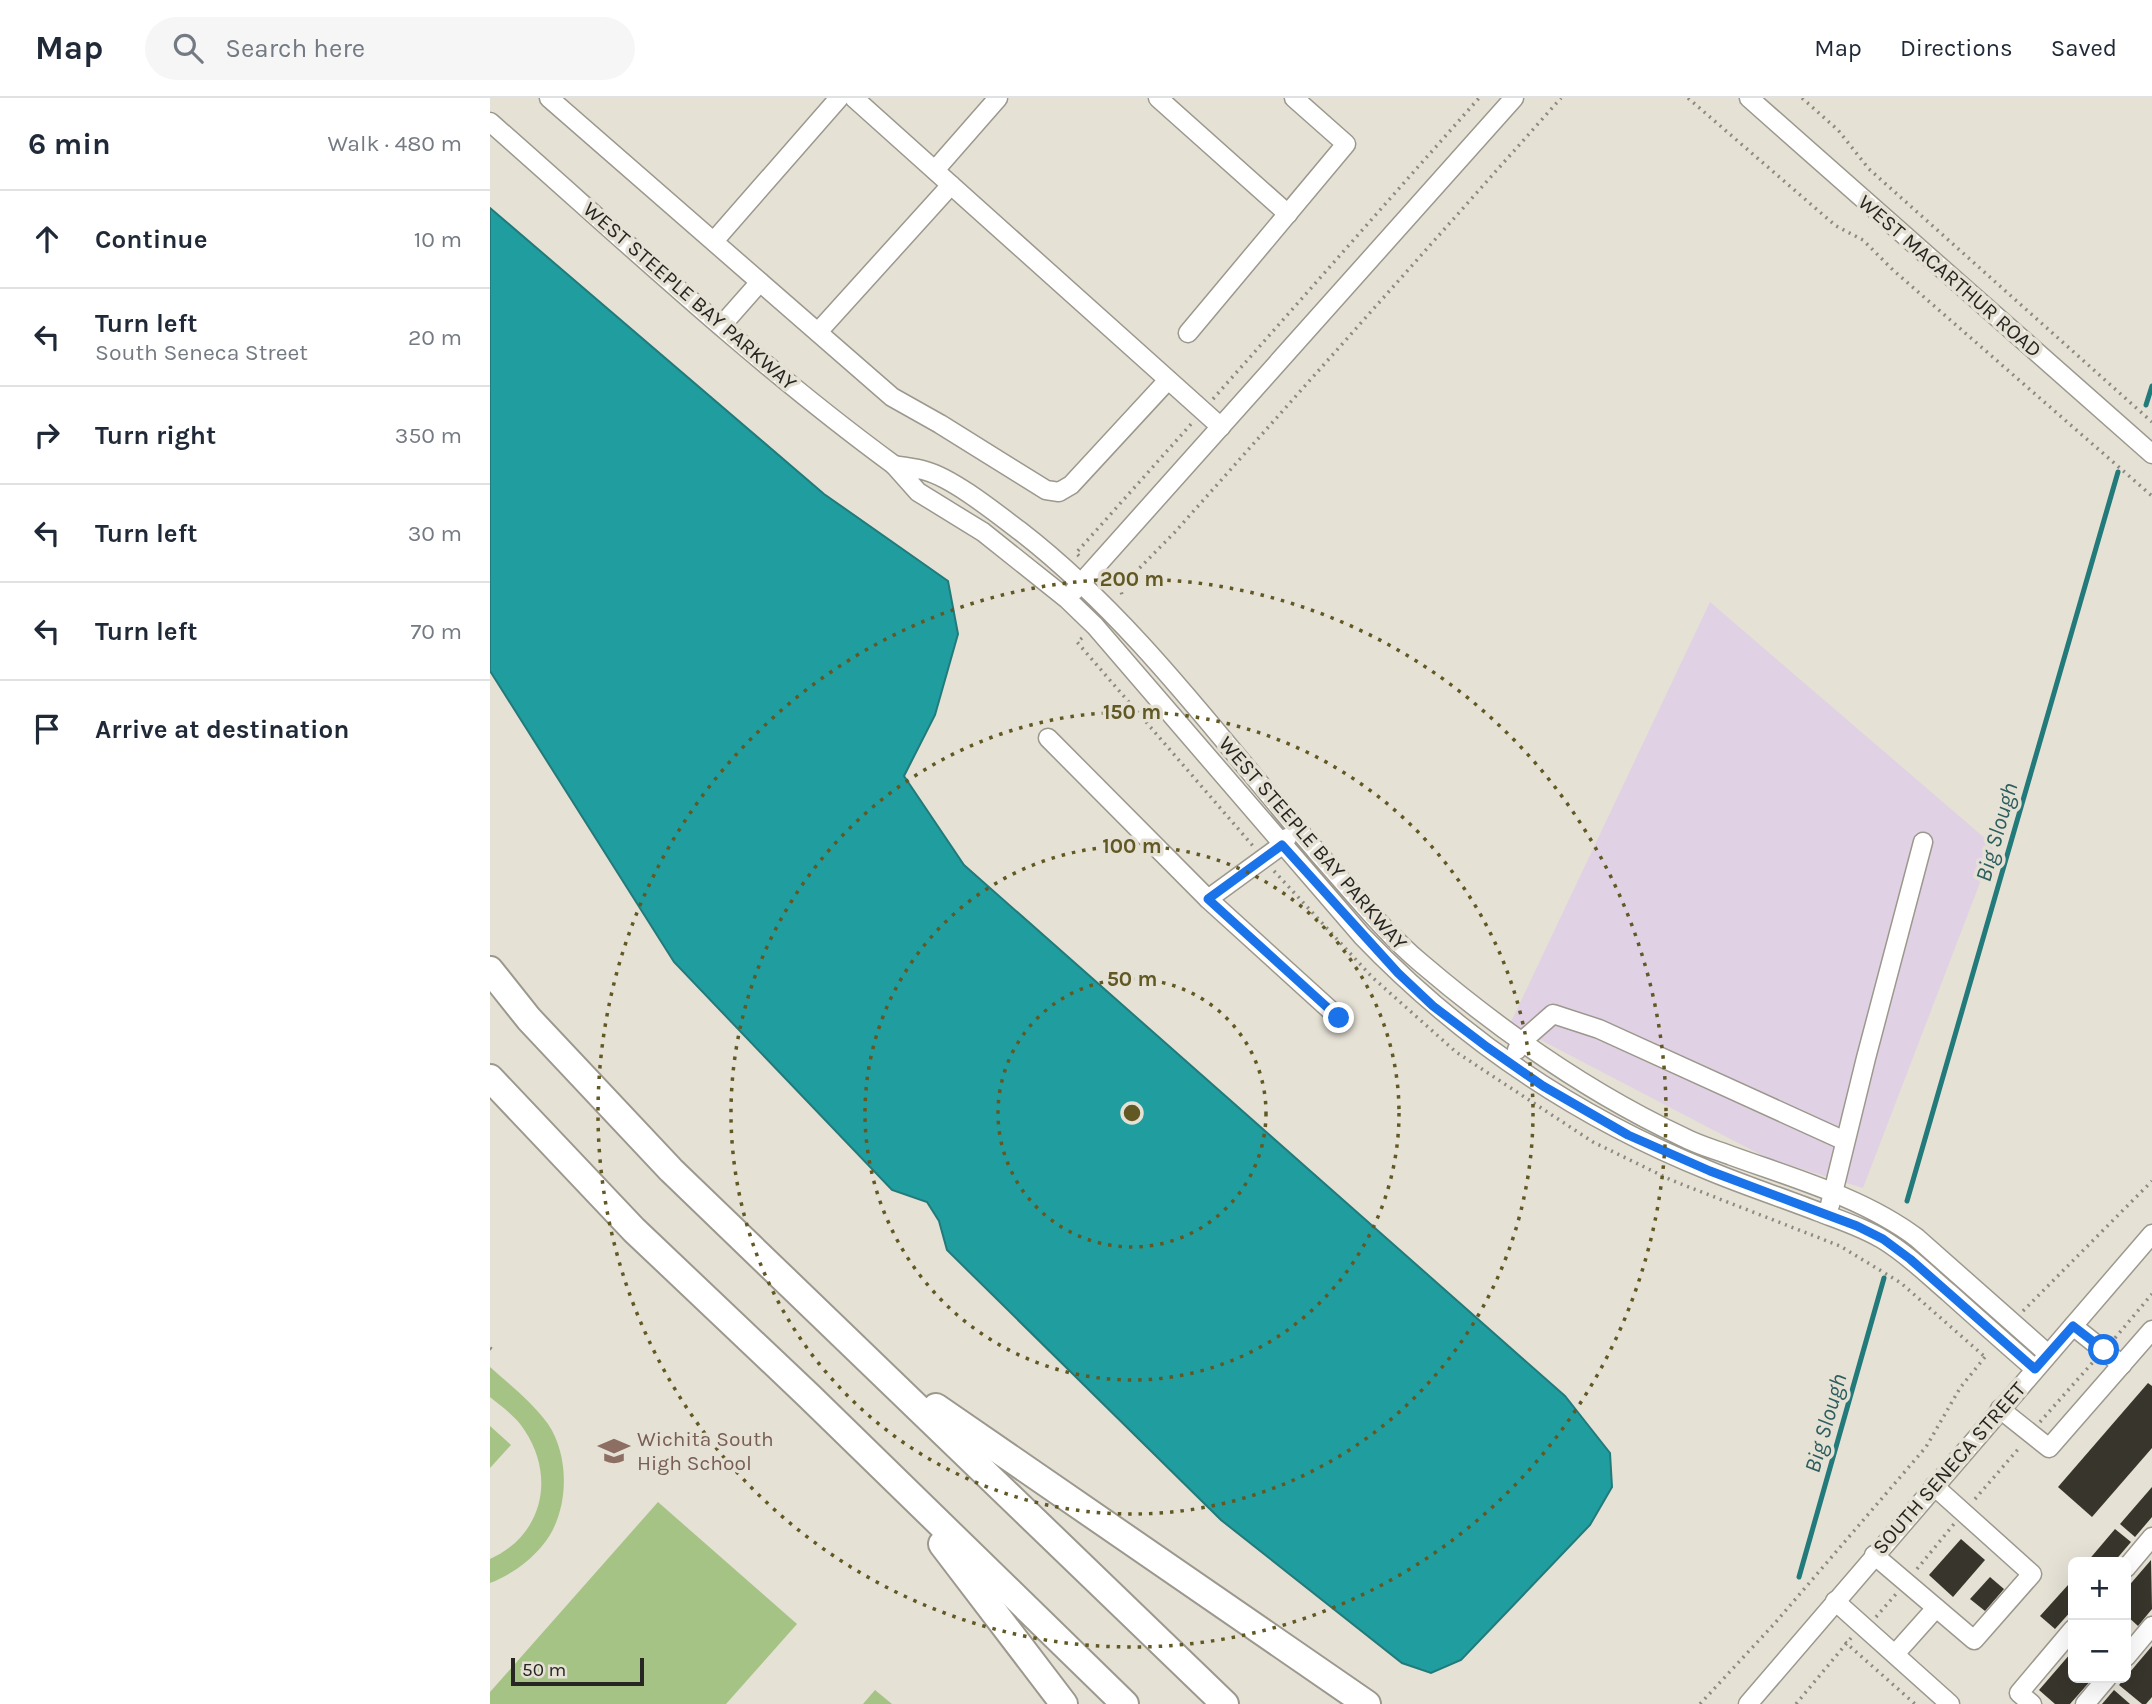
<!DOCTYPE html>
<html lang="en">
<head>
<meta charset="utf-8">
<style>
	body { margin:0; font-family:Karla,sans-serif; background:#f6f6f7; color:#1f2937 }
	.controls { position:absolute; right:21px; bottom:21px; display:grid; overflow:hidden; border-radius:10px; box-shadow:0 7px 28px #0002 }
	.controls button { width:63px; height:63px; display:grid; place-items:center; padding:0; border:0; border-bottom:2px solid #e0e1e3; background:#fff; color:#1f2937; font:35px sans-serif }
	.scale { position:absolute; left:21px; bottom:18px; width:133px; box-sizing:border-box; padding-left:7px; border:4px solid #272622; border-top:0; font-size:19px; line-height:24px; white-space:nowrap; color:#272622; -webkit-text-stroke:5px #e5e1d5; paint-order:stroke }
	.stop { position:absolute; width:21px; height:21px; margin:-16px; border:5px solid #1a73e8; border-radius:50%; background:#fff }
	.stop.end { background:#1a73e8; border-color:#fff; box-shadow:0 2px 7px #0008 }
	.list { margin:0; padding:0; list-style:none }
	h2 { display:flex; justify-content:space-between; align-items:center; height:91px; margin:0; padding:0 28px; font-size:30px }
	h2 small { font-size:23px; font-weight:400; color:#747a83 }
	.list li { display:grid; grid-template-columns:46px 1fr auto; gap:21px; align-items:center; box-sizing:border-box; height:98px; padding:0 28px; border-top:2px solid #e0e1e3 }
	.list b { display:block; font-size:26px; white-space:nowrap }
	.list p { margin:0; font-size:23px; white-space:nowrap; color:#747a83 }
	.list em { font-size:23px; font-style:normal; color:#747a83 }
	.icon { flex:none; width:38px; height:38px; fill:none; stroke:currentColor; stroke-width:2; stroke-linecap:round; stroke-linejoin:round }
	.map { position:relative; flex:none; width:1662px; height:1606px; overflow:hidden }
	header { display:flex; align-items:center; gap:42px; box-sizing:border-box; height:98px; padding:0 35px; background:#fff; border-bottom:2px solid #e0e1e3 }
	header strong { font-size:33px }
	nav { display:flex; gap:38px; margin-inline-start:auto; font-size:24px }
	.search { width:490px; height:63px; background:#f6f6f7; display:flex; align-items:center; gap:18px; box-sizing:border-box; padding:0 24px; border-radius:38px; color:#747a83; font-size:26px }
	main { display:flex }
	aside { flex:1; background:#fff }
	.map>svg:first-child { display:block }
	.commercial { fill:#e0d1e4 }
	.pitch { fill:#a5c385 }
	.water { fill:#209e9f; stroke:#227a7a; stroke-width:2 }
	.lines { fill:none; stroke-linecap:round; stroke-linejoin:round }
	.stream { stroke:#227a7a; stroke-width:5 }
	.building { fill:#38352c }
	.minor-casing { stroke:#9c988d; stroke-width:21 }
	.highway-casing { stroke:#9c988d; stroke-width:30 }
	.path { stroke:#8d8a82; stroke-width:3.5; stroke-dasharray:2 5; stroke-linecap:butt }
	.minor { stroke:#fff; stroke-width:18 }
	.highway { stroke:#fff; stroke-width:26 }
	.route { stroke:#1a73e8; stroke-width:9 }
	.ring { fill:none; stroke:#625824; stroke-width:3.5; stroke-dasharray:3.5 7 }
	.labels { text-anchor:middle; stroke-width:7; stroke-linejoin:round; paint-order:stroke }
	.street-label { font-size:21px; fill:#272622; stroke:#e5e1d5 }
	.education-label { font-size:21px; fill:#785e54; stroke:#e5e1d5; text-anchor:start }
	.water-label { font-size:23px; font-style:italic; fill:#2d5e5e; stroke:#e5e1d5 }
	.centre { fill:#625824; stroke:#e5e1d5; stroke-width:3.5 }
	.ring-label { font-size:21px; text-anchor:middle; font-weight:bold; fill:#625824; stroke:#e5e1d5; stroke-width:7; stroke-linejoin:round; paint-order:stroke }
</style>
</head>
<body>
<header>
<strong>Map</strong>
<div class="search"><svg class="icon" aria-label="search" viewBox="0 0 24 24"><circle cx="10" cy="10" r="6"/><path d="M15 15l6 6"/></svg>Search here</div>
<nav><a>Map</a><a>Directions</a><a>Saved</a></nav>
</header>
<main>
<aside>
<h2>6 min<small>Walk · 480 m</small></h2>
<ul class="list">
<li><svg class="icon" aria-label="ahead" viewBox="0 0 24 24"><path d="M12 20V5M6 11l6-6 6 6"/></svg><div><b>Continue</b></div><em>10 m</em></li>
<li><svg class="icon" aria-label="left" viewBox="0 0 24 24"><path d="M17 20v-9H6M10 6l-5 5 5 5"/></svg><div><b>Turn left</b><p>South Seneca Street</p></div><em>20 m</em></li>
<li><svg class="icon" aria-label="right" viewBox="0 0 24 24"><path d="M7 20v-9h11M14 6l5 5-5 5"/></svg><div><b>Turn right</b></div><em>350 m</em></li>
<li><svg class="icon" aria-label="left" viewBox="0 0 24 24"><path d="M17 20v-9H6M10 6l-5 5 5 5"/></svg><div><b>Turn left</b></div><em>30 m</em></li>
<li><svg class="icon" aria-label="left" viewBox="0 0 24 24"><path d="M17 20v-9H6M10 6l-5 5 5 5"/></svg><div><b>Turn left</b></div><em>70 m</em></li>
<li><svg class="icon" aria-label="arrive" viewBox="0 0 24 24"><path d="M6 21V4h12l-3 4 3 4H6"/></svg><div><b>Arrive at destination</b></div></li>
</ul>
</aside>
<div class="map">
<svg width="1662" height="1606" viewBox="0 0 1662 1606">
	<rect width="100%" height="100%" fill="#e5e1d5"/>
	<polygon class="commercial" points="1220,504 1504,748 1373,1090 1277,1060 1020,926"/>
	<g class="pitch">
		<path d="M 0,1269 C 20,1287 42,1304 58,1326 C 81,1360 79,1417 52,1448 C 38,1465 20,1477 0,1485 L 0,1461 C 52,1438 66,1380 35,1333 C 27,1319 12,1309 0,1299 Z"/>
		<polygon points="0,1328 21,1347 0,1370"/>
		<polygon points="168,1404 307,1526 236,1606 0,1606 0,1594"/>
		<polygon points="385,1592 402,1606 373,1606"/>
	</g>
	<polygon class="water" points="0,110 334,396 458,483 468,536 445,617 414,678 474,767 1075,1298 1120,1355 1122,1389 1100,1427 971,1562 941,1575 912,1565 731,1422 457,1152 449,1123 437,1104 402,1092 184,864 0,573"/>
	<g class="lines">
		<g class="stream">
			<polyline points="1656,307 1662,288"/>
			<polyline points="1417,1103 1628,374"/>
			<polyline points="1309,1479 1394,1180"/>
		</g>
	</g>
	<g class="building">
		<polygon points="1658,1285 1662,1288 1662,1350 1602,1419 1568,1389"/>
		<polygon points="1662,1389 1662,1419 1645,1439 1630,1426"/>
		<polygon points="1625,1431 1641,1444 1624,1464 1597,1464"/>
		<polygon points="1471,1441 1495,1462 1463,1499 1439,1477"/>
		<polygon points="1661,1462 1662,1511 1648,1528 1636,1517 1636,1491"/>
		<polygon points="1500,1479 1514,1491 1495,1513 1480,1501"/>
		<polygon points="1578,1487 1583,1492 1583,1511 1565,1531 1550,1518"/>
		<polygon points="1662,1548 1662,1599 1656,1606 1652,1606 1629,1587"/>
		<polygon points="1581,1555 1583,1556 1583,1580 1603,1580 1580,1606 1565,1606 1549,1592"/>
		<polygon points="1624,1592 1640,1606 1612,1606"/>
	</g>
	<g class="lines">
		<defs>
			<g id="minor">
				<polyline points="59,0 270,184"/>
				<polyline points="364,0 731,329"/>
				<polyline points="668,0 798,116"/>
				<polyline points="1259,0 1662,356"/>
				<path d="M 0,24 C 132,140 262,263 404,367"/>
				<polyline points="445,72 508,0"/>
				<polyline points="224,143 349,0"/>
				<polyline points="232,227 270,184 402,299 450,326 556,392 569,394 581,387 678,282"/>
				<polyline points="328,234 461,87"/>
				<polyline points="698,235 856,46 804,0"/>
				<polyline points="584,493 1024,0"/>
				<polyline points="558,640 718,801 849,920"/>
				<polyline points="718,801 792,747 797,740"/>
				<polyline points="1027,952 1031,944 1063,916 1109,931 1355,1043"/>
				<polyline points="1340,1107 1376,960 1433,744"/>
				<polyline points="1583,1228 1632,1267"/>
				<path d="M 1545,1271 C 1516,1246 1487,1220 1458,1194 C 1437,1176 1416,1155 1392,1141 C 1372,1129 1350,1122 1329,1114 C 1293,1100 1256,1088 1220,1073 C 1088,1020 970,940 872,838 L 605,528 L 577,501 L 493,434 L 428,394 L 404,367 C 415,369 426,370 436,373 C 464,381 506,415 530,433 C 646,523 733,645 828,755 C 861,792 893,833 931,865 C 1012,934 1097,994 1193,1039 C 1208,1047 1226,1052 1242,1058 C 1303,1080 1374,1100 1427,1140 L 1558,1256"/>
				<polyline points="1510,1311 1559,1350 1662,1232"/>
				<polyline points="1384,1457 1484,1542 1542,1476 1444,1388"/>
				<polyline points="1636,1470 1662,1439"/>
				<polyline points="1345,1503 1460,1606"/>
				<polyline points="1405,1556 1446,1510"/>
				<polyline points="1636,1559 1662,1528"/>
				<polyline points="1258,1606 1662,1136"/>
				<polyline points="1542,1606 1529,1595 1583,1531"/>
				<polyline points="1595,1606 1617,1580"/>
			</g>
			<g id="highway">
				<polyline points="0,872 39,921 181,1072 735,1606"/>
				<polyline points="0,980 144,1132 319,1298 635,1606"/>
				<polyline points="446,1309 877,1606"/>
				<polyline points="452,1446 574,1606"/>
			</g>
		</defs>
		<use href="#minor" class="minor-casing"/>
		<use href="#highway" class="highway-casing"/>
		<g class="path">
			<polyline points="1198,0 1346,128 1373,142 1403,172 1662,398"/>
			<polyline points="1312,0 1348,32 1379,71 1662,324"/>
			<polyline points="723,301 989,0"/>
			<polyline points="589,458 586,455 702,325"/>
			<polyline points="617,480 630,490 633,500"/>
			<polyline points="630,490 685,434 1071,0"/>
			<polyline points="592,540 587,544 763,748"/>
			<polyline points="784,773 882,879 966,954 1103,1044 1181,1082 1350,1148 1411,1185 1495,1259"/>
			<polyline points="1533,1213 1662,1083"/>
			<polyline points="1625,1240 1662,1196"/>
			<polyline points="0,1250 4,1253"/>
			<polyline points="1550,1324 1603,1264"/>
			<polyline points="1485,1401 1530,1349"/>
			<polyline points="1427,1471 1464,1426"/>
			<polyline points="1386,1519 1406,1496"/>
			<polyline points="1355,1544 1425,1606"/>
			<polyline points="1210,1606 1285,1525 1436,1349 1470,1290 1495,1259"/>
			<polyline points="1306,1606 1361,1540"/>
		</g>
		<use href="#minor" class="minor"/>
		<use href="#highway" class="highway"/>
	</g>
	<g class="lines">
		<polyline class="route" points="849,920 718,801 792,747 908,875 943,908 997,949 1053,988 1138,1037 1220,1073 1367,1128 1393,1141 1420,1161 1545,1271 1583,1228 1614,1252"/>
	</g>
	<g class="ring">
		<circle cx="642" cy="1015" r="134"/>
		<circle cx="642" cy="1015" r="267"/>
		<circle cx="642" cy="1015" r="401"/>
		<circle cx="642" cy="1015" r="534"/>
	</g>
	<defs>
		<symbol id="school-bare" viewBox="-9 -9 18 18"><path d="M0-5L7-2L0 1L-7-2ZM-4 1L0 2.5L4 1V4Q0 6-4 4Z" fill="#8d6e63" stroke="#e5e1d5" stroke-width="2.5" paint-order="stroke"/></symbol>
	</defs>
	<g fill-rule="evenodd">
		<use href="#school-bare" x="102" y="1331" width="44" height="44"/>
	</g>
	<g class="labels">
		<g class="street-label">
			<text transform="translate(1460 178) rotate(41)" y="7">WEST MACARTHUR ROAD</text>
			<text transform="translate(200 198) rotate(41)" y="7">WEST STEEPLE BAY PARKWAY</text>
			<text transform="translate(823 745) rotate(49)" y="7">WEST STEEPLE BAY PARKWAY</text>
			<text transform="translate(1459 1370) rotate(-49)" y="7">SOUTH SENECA STREET</text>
		</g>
		<g class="education-label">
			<text x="147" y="1348">Wichita South<tspan x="147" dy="24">High School</tspan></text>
		</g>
		<g class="water-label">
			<text transform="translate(1506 734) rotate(-74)" y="8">Big Slough</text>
			<text transform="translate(1335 1325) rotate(-74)" y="8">Big Slough</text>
		</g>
	</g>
	<circle cx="642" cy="1015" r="10" class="centre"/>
	<g class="ring-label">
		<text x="642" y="488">200 m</text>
		<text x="642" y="621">150 m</text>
		<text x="642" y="755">100 m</text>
		<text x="642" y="888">50 m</text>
	</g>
</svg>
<div class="controls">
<button>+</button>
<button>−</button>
</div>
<div class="scale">50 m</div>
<div class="stop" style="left:1614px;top:1252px"></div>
<div class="stop end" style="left:849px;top:920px"></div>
</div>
</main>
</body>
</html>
